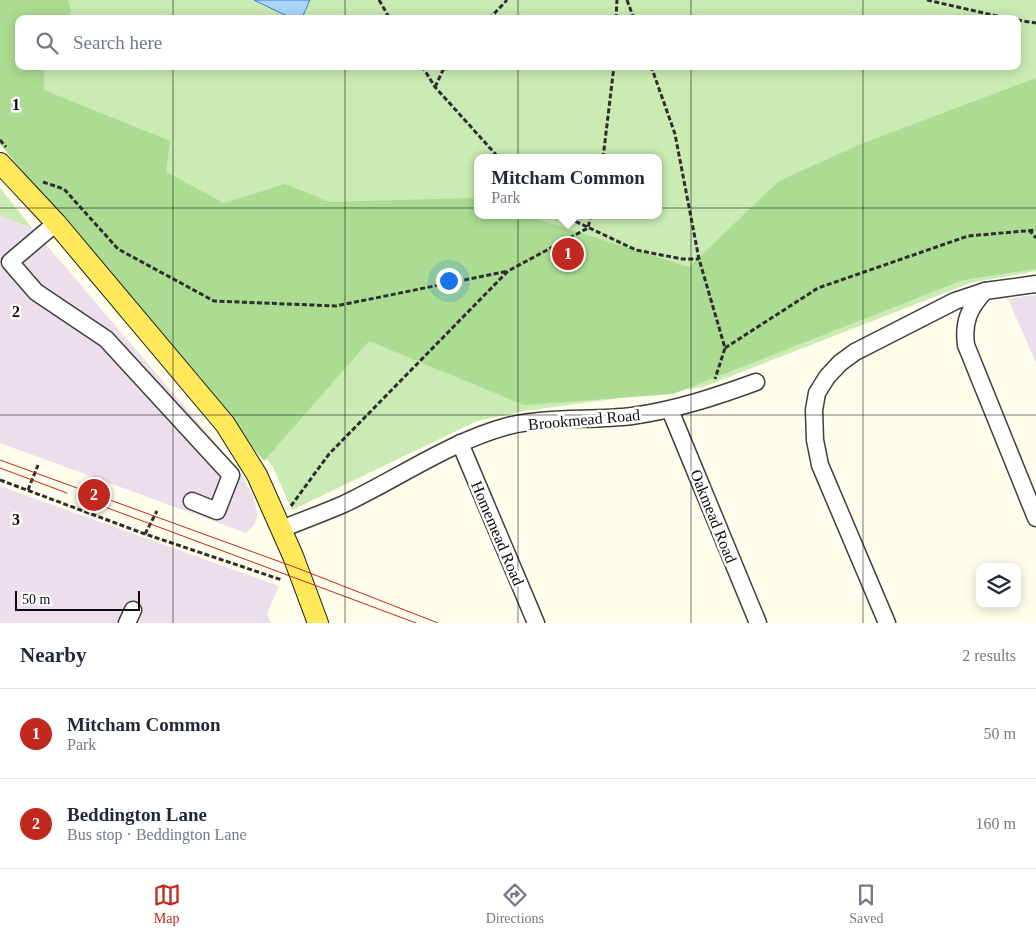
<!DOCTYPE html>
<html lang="en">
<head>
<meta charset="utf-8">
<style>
	body { margin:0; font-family:Georgia,serif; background:#f6f6f7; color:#1f2937 }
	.controls { position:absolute; right:15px; bottom:15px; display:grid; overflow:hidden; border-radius:10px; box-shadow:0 2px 12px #0003 }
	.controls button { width:45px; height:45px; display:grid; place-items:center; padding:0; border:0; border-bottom:1px solid #e0e1e3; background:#fff; color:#1f2937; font:25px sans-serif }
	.scale { position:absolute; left:15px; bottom:12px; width:125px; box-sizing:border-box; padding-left:5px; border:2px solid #0c0c0c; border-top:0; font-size:14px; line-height:18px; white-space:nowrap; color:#0c0c0c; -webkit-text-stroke:4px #fff; paint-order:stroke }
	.you { position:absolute; left:448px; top:280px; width:18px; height:18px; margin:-12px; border:4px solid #fff; border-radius:50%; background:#1a73e8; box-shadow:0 0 0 8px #1a73e833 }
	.badge { display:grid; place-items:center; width:32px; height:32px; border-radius:50%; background:#c2291e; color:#fff; font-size:16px; font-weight:700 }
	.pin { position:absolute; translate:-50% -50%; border:2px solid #fff; box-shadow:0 1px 5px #0006 }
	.popup { position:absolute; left:474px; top:154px; width:188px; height:65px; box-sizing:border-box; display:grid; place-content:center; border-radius:10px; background:#fff; filter:drop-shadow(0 1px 4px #0005); font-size:16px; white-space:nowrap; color:#747a83 }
	.popup b { font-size:19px; color:#1f2937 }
	.popup::after { content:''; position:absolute; left:50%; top:100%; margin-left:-10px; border:10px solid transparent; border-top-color:#fff }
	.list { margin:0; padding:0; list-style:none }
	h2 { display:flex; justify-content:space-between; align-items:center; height:65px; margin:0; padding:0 20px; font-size:21px }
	h2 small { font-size:16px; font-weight:400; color:#747a83 }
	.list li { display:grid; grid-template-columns:32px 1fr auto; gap:15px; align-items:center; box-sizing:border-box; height:90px; padding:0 20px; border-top:1px solid #e0e1e3 }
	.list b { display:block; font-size:19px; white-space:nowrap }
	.list p { margin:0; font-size:16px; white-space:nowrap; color:#747a83 }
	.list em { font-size:16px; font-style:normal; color:#747a83 }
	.icon { flex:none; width:28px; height:28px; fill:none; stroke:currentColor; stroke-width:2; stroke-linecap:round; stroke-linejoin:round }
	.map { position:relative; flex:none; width:1036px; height:623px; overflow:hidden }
	.search { position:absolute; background:#fff; box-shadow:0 2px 12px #0003; left:15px; right:15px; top:15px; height:55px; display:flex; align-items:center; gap:12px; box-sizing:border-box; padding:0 18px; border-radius:10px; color:#747a83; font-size:19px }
	.sheet { height:245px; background:#fff }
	nav { display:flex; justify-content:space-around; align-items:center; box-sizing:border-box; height:70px; border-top:1px solid #e0e1e3; background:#fff; font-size:14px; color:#747a83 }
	nav a { display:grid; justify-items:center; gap:2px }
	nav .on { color:#c2291e }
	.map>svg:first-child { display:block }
	.industrial { fill:#ecdfeb }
	.green { fill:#caebb3; fill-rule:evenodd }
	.forest { fill:#abdc92 }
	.water { fill:#add4f9; stroke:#3180d3 }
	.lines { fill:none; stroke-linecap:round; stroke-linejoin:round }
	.minor-casing { stroke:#3f3f3f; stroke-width:19 }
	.major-casing { stroke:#1d1d1d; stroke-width:22 }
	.path { stroke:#2e2e2e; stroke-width:3; stroke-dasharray:5 2.5; stroke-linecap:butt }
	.minor { stroke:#fff; stroke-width:16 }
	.major { stroke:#ffe95b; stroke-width:20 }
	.tram { stroke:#c2291e; stroke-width:1 }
	.grid { fill:none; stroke:#0c0c0c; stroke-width:1; stroke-opacity:0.55 }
	.labels { text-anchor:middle; stroke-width:5; stroke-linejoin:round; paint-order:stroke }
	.street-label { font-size:16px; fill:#0c0c0c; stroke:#fff }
	.grid-label { font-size:16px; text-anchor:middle; font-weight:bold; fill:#0c0c0c; stroke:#fff; stroke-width:5; stroke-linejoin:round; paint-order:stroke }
</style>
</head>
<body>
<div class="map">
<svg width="1036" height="623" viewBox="0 0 1036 623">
	<rect width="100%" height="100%" fill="#fffdeb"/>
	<g class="industrial">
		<polygon points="0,216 32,228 238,469 254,498 257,514 255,524 246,533 0,443"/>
		<polygon points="1036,295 1036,363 1008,299"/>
		<polygon points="0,486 279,586 267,614 271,623 0,623"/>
	</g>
	<g class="green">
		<path d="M 0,0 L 1036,0 L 1036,271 L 970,283 L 703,387 L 524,411 L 477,421 L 292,510 L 273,467 L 0,133 ZM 19,19 L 1017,19 L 1017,66 L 19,66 ZM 478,158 L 658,158 L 658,215 L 478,215 Z"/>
		<polygon points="0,188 32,228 0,216"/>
	</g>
	<polygon class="forest" points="0,0 68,0 71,12 65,19 19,19 19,66 44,66 44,90 170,141 166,172 224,203 285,184 330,202 471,198 478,201 478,215 524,215 689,267 779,181 861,144 1036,78 1036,269 963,280 673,394 524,405 369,341 264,461 0,144"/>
	<polygon class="water" points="254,0 310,0 302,18 291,18"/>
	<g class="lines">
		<defs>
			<g id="minor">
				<polyline points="56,223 10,262 36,292 106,339 231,475 217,511 192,501"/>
				<path d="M 985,291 C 969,308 963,322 966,345 L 1036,518"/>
				<polyline points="670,410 758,623"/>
				<polyline points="460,443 536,623"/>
				<path d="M 281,529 C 302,521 323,513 344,504 C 399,478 449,442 508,426 C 549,416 591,421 632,416 C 675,410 715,397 756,382"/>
				<polyline points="127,623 133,610"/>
				<polyline points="887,623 820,465 815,440 814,410 817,393 827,377 840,363 855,352 955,301 985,291 1036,284"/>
			</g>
			<polyline id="major" points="0,163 56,223 225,424 257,475 293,556 318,623"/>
		</defs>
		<use href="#minor" class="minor-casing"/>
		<use href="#major" class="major-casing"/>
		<g class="path">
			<polyline points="379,0 390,19"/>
			<polyline points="627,0 634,19"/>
			<polyline points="927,0 1010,19"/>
			<polyline points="489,19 507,0"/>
			<polyline points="616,19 617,0"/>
			<polyline points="1017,20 1036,23"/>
			<polyline points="422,66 435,87 499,158"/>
			<polyline points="651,66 675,134 699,259 725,348 715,379"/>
			<polyline points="435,87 445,66"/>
			<polyline points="0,140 6,147"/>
			<polyline points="603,158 614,66"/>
			<polyline points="43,182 64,189 118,249 214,301 336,306 508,271"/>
			<polyline points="562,215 636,250 682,259 699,259"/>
			<polyline points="1029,230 1036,238"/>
			<polyline points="725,348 818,288 968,236 1036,230"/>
			<polyline points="0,480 145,534 282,580"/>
			<polyline points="28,490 38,465"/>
			<polyline points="291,506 329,454 508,271 588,228 591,215"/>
			<polyline points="145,534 157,511"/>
		</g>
		<use href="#minor" class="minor"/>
		<use href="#major" class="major"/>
		<g class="tram">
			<polyline points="0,460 297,568 438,623"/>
			<polyline points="0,468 67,493"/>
			<polyline points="105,507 416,623"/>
		</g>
	</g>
	<path class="grid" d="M 173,0 L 173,19M 345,0 L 345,19M 518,0 L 518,19M 691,0 L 691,19M 863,0 L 863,19M 173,66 L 173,623M 345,66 L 345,623M 518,66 L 518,623M 691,66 L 691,623M 863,66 L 863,623M 0,208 L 1036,208M 0,415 L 1036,415"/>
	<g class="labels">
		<g class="street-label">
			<text transform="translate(584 419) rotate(-5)" y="6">Brookmead Road</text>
			<text transform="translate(714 516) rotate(68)" y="6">Oakmead Road</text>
			<text transform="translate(498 533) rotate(67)" y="6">Homemead Road</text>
		</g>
	</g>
	<g class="grid-label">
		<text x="16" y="110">1</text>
		<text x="16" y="317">2</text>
		<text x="16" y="525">3</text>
	</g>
</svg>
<div class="controls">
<button><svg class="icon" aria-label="layers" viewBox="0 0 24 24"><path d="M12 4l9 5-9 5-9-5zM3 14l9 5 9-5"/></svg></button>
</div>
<div class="scale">50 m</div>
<div class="you"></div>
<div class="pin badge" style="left:568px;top:254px">1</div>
<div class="popup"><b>Mitcham Common</b>Park</div>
<div class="pin badge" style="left:94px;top:495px">2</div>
<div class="search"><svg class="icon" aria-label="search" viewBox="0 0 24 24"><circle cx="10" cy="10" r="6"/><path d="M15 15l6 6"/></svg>Search here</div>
</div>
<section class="sheet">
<h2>Nearby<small>2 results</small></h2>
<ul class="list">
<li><span class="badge">1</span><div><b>Mitcham Common</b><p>Park</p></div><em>50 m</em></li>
<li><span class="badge">2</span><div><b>Beddington Lane</b><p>Bus stop · Beddington Lane</p></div><em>160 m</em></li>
</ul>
</section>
<nav>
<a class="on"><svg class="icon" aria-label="map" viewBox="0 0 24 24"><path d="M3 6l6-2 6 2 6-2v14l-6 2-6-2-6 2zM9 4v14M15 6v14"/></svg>Map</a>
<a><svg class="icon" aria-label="directions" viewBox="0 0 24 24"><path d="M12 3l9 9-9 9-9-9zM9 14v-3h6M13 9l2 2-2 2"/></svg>Directions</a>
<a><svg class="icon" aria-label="saved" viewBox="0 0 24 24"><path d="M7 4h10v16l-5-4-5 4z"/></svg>Saved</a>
</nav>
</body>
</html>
